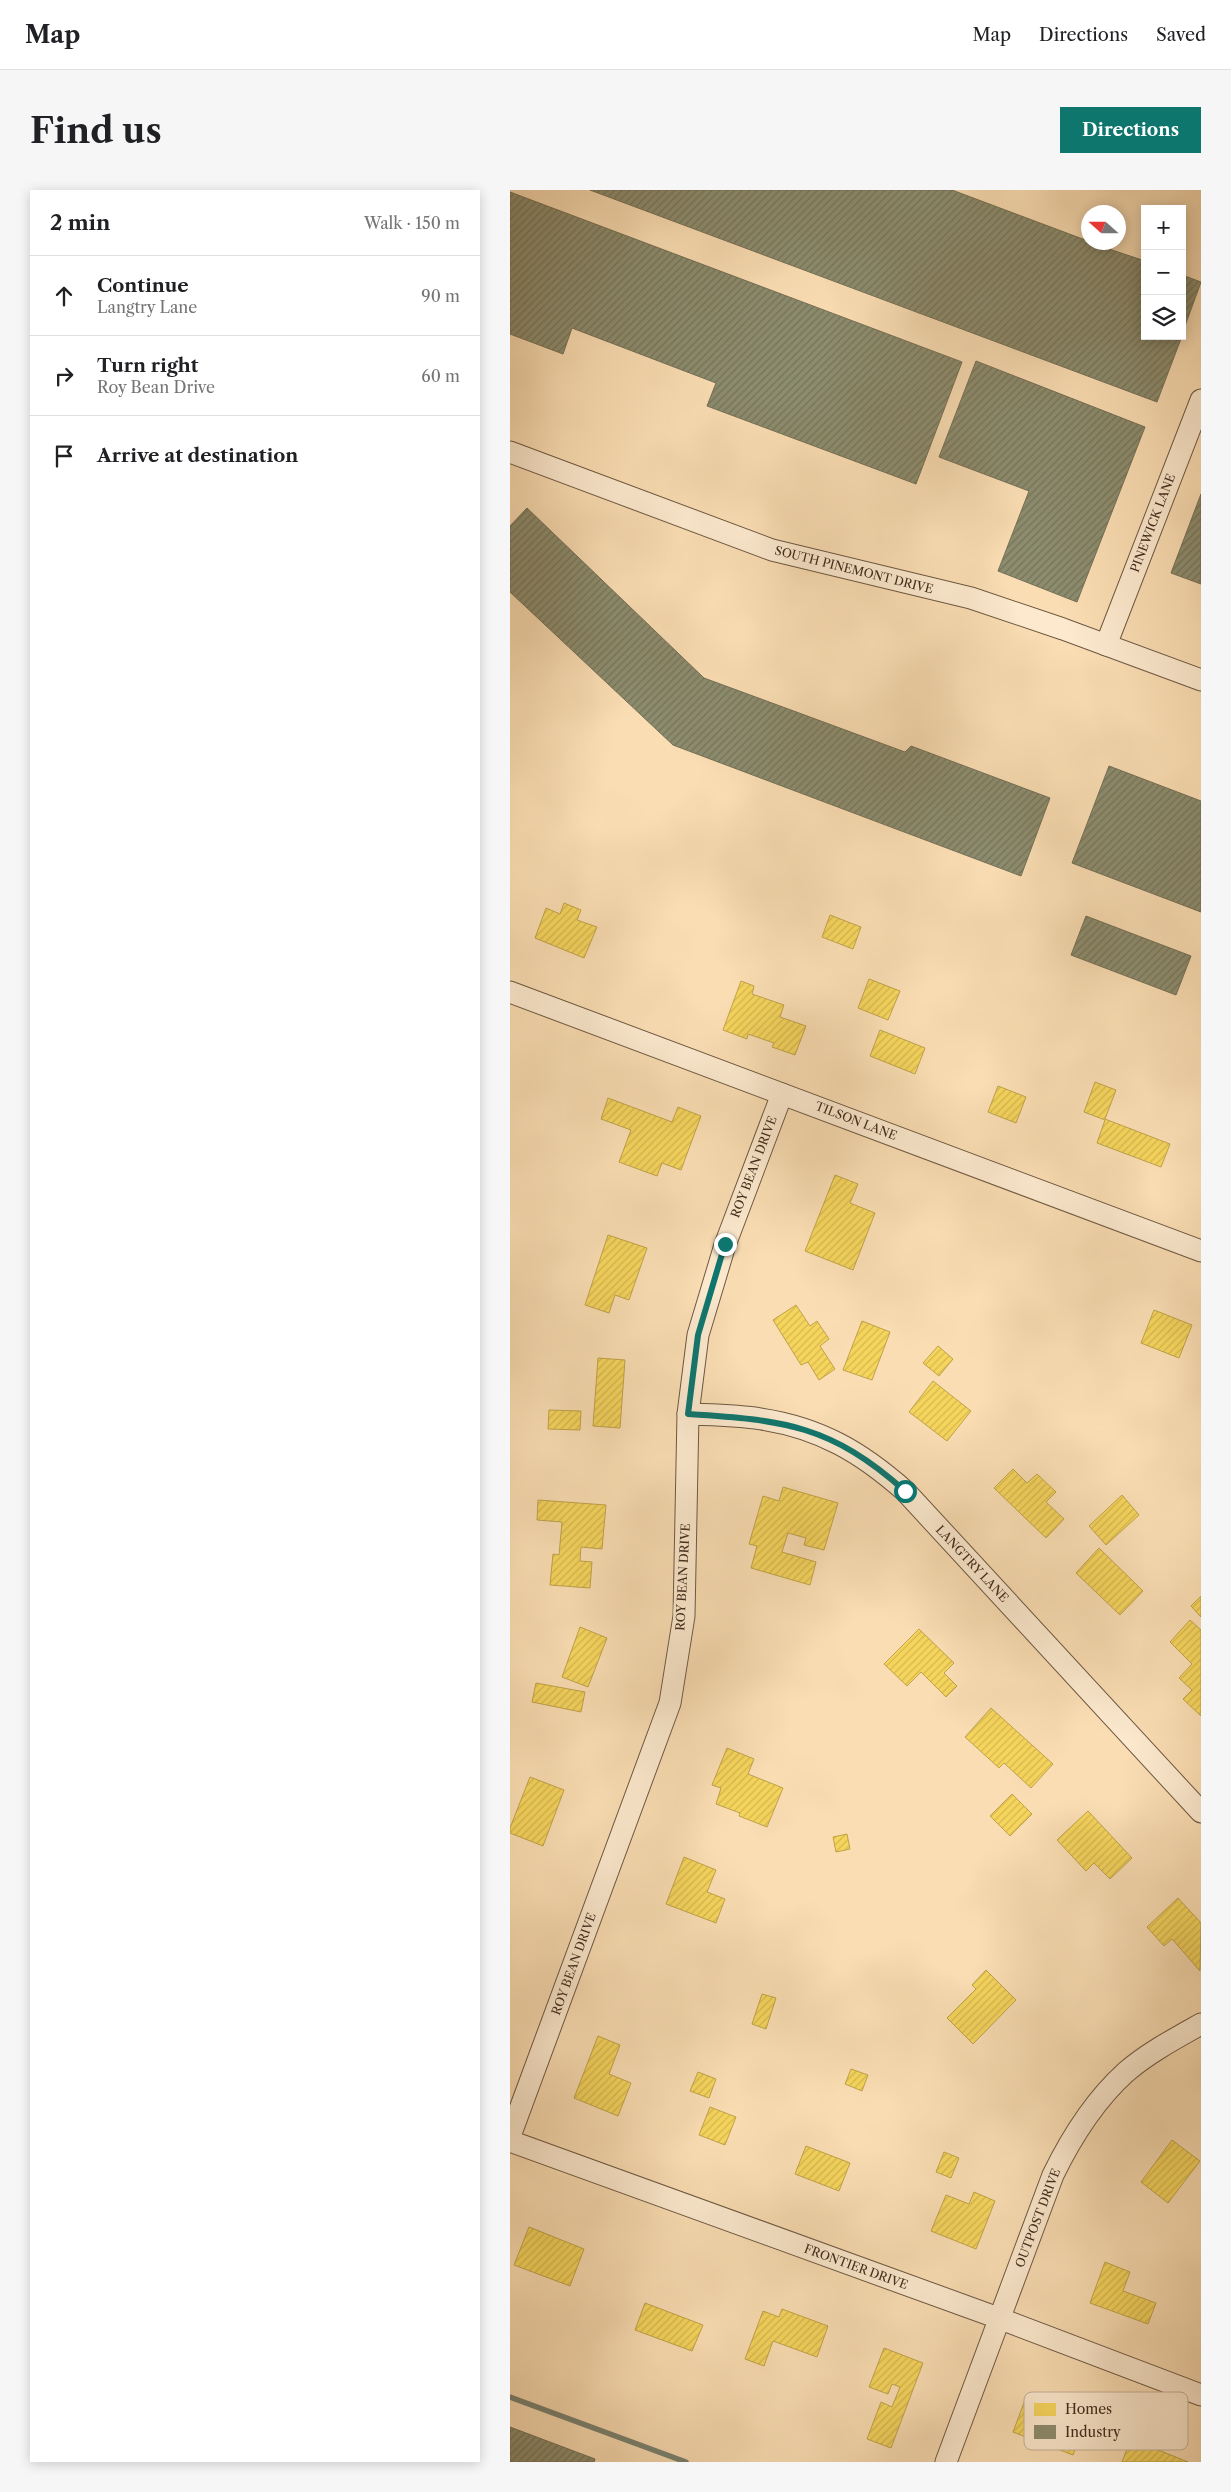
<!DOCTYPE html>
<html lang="en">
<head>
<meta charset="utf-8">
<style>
	body { margin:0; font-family:"Libre Caslon Text",serif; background:#f6f6f6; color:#202124 }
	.controls { position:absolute; right:15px; top:15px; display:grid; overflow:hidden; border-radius:0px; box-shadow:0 2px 12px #0003 }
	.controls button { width:45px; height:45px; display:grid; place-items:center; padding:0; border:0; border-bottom:1px solid #e0e0e0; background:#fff; color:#202124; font:25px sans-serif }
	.compass { position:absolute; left:571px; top:15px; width:45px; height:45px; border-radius:50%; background:#fff; box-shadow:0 2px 12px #0003; rotate:291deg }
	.stop { position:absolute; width:15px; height:15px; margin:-11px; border:4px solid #0f766e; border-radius:50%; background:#fff }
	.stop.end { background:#0f766e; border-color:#fff; box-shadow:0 1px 5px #0008 }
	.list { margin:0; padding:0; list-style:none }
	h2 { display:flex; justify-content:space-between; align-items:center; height:65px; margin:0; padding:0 20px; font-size:21px }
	h2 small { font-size:16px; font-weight:400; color:#757577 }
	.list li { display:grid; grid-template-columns:32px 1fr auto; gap:15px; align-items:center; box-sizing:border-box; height:80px; padding:0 20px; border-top:1px solid #e0e0e0 }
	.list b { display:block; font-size:19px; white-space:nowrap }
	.list p { margin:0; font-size:16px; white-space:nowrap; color:#757577 }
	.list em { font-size:16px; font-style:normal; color:#757577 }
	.icon { flex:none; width:28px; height:28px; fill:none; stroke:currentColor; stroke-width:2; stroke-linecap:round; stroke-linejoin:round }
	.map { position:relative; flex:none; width:691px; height:2272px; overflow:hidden; border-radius:0px }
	header { display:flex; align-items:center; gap:30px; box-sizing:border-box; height:70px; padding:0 25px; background:#fff; border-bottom:1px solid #e0e0e0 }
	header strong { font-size:24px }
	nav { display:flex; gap:28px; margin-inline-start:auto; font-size:18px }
	.intro { display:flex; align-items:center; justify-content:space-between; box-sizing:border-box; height:120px; padding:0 30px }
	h1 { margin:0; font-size:35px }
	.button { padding:12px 22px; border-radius:0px; background:#0f766e; color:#fff; font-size:18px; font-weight:700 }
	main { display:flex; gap:30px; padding:0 30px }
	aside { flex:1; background:#fff; border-radius:0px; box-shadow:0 2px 12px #0003 }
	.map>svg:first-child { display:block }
	.homes { fill:url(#homes-hatch); stroke:#bfa249 }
	.industry { fill:url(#industry-hatch); stroke:#756f56 }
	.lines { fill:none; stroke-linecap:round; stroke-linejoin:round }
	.stream { stroke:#798271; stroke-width:5.5 }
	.minor-casing { stroke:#6e5842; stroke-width:23 }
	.minor { stroke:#fce9ce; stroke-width:21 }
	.route { stroke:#0f766e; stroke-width:6 }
	.labels { text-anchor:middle; stroke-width:5; stroke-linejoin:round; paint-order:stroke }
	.street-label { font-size:12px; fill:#402c1d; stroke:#fce9ce }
	.key { fill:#fce9ce; stroke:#c4b099; stroke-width:1 }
	.key-label { font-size:14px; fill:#402c1d }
</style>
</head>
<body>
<header>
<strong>Map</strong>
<nav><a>Map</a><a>Directions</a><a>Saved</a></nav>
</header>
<div class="intro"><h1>Find us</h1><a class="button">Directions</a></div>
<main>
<aside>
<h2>2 min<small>Walk · 150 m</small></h2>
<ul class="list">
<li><svg class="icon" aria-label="ahead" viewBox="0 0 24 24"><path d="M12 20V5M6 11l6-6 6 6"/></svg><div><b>Continue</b><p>Langtry Lane</p></div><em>90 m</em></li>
<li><svg class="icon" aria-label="right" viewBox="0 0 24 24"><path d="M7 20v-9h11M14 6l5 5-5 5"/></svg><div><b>Turn right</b><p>Roy Bean Drive</p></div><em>60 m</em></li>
<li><svg class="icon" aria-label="arrive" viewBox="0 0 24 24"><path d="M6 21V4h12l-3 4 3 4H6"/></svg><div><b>Arrive at destination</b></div></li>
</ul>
</aside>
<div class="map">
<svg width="691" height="2272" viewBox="0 0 691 2272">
	<defs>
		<pattern id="homes-hatch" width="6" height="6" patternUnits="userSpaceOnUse" patternTransform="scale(1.25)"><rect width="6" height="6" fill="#f6d55c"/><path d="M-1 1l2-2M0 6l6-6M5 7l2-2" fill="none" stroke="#d4b750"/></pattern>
		<pattern id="industry-hatch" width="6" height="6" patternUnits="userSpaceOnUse" patternTransform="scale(1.25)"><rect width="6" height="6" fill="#8c8c6e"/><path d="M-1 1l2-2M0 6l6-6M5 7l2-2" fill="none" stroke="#74735a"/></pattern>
	</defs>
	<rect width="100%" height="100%" fill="#faddb3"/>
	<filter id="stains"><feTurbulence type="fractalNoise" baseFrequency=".004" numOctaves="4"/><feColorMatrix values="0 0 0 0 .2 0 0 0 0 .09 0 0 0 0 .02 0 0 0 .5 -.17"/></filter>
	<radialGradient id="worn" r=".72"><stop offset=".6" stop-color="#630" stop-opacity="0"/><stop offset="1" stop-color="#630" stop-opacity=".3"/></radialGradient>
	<g class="homes">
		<polygon points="54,713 71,720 67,730 87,737 74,768 25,748 36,718 50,724"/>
		<polygon points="320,725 351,737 343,759 312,747"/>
		<polygon points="359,789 390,801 378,830 348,818"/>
		<polygon points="231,791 244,796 242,804 274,815 270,827 296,836 285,865 262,857 264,853 238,844 237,849 213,840"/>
		<polygon points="370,840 415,858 405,884 360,866"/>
		<polygon points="585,892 606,900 595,929 660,954 651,977 587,953 595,930 574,922"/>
		<polygon points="488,896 516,907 506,933 478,922"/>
		<polygon points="98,908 162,932 168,917 191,926 171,980 152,973 147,986 109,972 121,940 91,929"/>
		<polygon points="325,985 348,994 340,1013 365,1023 343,1080 295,1061"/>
		<polygon points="98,1045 137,1058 119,1110 105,1105 99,1123 75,1115"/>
		<polygon points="286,1115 300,1136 307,1131 319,1149 310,1156 325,1179 309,1190 298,1172 291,1175 263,1130"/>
		<polygon points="644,1120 682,1135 669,1168 631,1153"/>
		<polygon points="352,1131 380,1142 362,1190 333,1180"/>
		<polygon points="428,1156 443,1169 429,1186 413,1173"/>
		<polygon points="88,1168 115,1170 110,1238 83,1236"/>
		<polygon points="423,1191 461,1221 437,1251 399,1222"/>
		<polygon points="39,1220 71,1221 70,1240 38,1239"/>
		<polygon points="503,1279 517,1293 527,1284 546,1302 536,1312 554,1329 536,1348 484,1298"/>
		<polygon points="273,1297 328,1313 314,1360 294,1355 296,1348 278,1343 272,1362 306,1372 300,1395 241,1378 247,1356 239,1354 253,1306 269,1311"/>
		<polygon points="612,1305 629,1325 596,1355 579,1336"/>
		<polygon points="28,1310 96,1315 92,1359 71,1357 70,1371 82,1372 80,1398 40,1395 43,1364 49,1365 52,1332 27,1330"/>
		<polygon points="589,1358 633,1401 610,1425 566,1383"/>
		<polygon points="691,1406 691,1427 681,1416"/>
		<polygon points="680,1430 691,1440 691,1526 673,1509 682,1500 669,1488 682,1474 660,1452"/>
		<polygon points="70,1437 97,1448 78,1497 52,1487"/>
		<polygon points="409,1439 444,1473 434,1483 447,1496 436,1507 411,1482 397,1496 374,1474"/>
		<polygon points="26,1493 75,1502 71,1522 22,1512"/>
		<polygon points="481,1518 543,1574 521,1598 494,1573 489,1578 455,1547"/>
		<polygon points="217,1558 244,1569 238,1584 273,1598 257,1637 229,1626 230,1623 206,1614 211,1598 202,1595"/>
		<polygon points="20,1587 54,1600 33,1656 0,1643 0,1638"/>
		<polygon points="502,1604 522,1624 500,1646 480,1626"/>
		<polygon points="578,1621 622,1668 600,1689 584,1673 576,1681 547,1650"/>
		<polygon points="337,1644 340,1659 326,1662 323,1647"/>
		<polygon points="174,1667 206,1680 197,1702 215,1709 206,1733 156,1714"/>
		<polygon points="668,1708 691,1733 690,1781 662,1749 654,1756 637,1737"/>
		<polygon points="476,1780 506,1810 463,1854 437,1828 466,1799 462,1795"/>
		<polygon points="252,1804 266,1808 256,1839 242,1834"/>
		<polygon points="88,1846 110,1855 99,1884 121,1893 108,1926 64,1908"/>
		<polygon points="341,1879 358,1885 352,1901 335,1894"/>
		<polygon points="188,1882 206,1889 199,1908 180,1901"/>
		<polygon points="200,1917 226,1927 215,1955 189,1945"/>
		<polygon points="662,1950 690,1971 658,2013 631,1992"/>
		<polygon points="296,1956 340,1973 329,2001 285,1984"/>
		<polygon points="434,1962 449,1968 441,1988 426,1982"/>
		<polygon points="464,2002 485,2011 466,2059 421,2041 436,2005 459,2014"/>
		<polygon points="19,2037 74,2059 60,2096 4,2075"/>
		<polygon points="595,2072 620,2082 613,2101 646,2113 638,2134 580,2113"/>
		<polygon points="135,2113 193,2135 182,2161 125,2140"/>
		<polygon points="272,2119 318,2136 307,2167 263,2151 254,2176 235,2169 253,2121 269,2127"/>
		<polygon points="374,2158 413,2173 381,2258 357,2249 371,2212 382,2217 390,2197 382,2194 378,2204 359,2197"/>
		<polygon points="515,2210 576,2233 563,2265 503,2242"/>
		<polygon points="621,2249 678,2272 612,2272"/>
	</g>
	<g class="industry">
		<polygon points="80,0 442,0 578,51 578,52 635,71 635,146 672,146 647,212"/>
		<polygon points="0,2 452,172 406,294 197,216 206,193 62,138 53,164 0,144"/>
		<polygon points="672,85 691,92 672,144"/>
		<polygon points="466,171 635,237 567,412 488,381 519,301 429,267"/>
		<polygon points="691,304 691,394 661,383"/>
		<polygon points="17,318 194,488 395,562 401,556 540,608 511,686 163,555 0,402 0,336"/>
		<polygon points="599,576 691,611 691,722 562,673"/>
		<polygon points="576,726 681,766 666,805 561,765"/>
		<polygon points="0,2237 85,2269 84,2272 0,2272"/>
	</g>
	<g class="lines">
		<polyline class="stream" points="0,2207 176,2272"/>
		<defs>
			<g id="minor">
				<polyline points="0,262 262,360 461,408 553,439 691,490"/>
				<polyline points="596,455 691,210"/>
				<polyline points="0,802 691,1061"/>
				<path d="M 178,1224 C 202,1225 227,1225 251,1229 C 310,1238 351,1262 395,1301 L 691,1622"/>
				<polyline points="0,1946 160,1513 174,1426 178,1224 188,1145 215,1055 272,904"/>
				<polyline points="0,1951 491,2129 691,2205"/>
				<path d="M 436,2272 L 543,1985 C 561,1948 585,1910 616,1882 C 638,1863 666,1848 691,1834"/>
			</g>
		</defs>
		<use href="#minor" class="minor-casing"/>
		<use href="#minor" class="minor"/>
	</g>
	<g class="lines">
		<path class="route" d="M 215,1054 L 188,1145 L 178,1224 C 274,1230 321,1235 395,1301"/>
	</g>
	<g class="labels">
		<g class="street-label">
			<text transform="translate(643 333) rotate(-69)" y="4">PINEWICK LANE</text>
			<text transform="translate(344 380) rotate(14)" y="4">SOUTH PINEMONT DRIVE</text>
			<text transform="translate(346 931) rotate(21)" y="4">TILSON LANE</text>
			<text transform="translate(244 977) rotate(-69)" y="4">ROY BEAN DRIVE</text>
			<text transform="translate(462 1374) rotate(47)" y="4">LANGTRY LANE</text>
			<text transform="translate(173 1387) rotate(-87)" y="4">ROY BEAN DRIVE</text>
			<text transform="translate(64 1774) rotate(-70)" y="4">ROY BEAN DRIVE</text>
			<text transform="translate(528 2028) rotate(-69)" y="4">OUTPOST DRIVE</text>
			<text transform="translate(346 2077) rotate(20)" y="4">FRONTIER DRIVE</text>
		</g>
	</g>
	<rect x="514" y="2202" width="164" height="58" rx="8" class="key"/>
	<rect x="524" y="2213" width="22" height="13" fill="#f6d55c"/>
	<rect x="524" y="2235" width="22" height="14" fill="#8c8c6e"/>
	<g class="key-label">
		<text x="555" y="2224">Homes</text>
		<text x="555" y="2247">Industry</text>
	</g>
	<rect width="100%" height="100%" filter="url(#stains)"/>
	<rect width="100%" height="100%" fill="url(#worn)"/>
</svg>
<div class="controls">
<button>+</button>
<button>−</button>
<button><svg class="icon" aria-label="layers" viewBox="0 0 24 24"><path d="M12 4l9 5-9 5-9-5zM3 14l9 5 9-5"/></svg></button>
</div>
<svg class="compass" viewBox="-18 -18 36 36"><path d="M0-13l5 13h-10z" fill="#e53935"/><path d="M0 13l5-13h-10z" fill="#757577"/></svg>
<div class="stop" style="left:395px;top:1301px"></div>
<div class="stop end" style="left:215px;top:1054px"></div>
</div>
</main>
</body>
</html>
